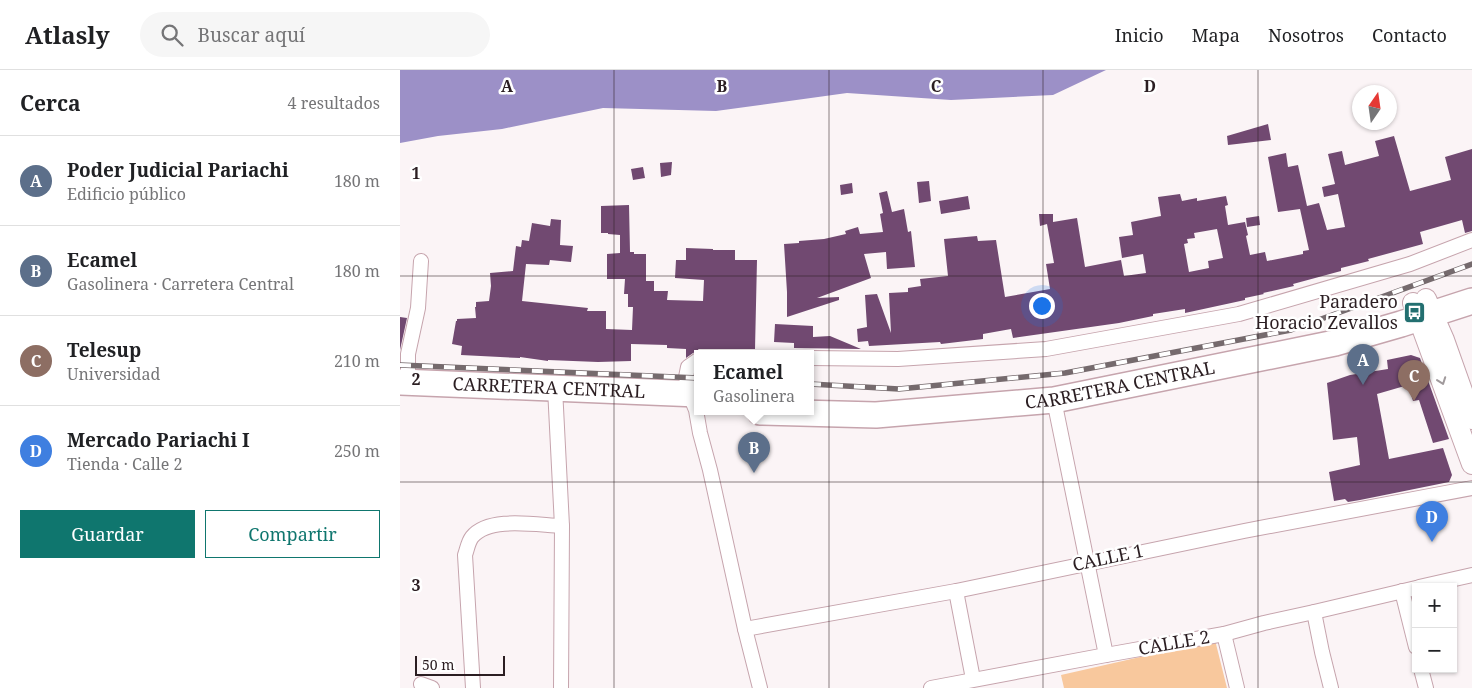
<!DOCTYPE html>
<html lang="es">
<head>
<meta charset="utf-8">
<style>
	body { margin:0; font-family:"Noto Serif",serif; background:#f6f6f6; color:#202124 }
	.controls { position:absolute; right:15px; bottom:15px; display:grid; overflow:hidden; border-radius:0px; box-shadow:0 1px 4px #0004 }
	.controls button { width:45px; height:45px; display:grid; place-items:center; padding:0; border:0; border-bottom:1px solid #e0e0e0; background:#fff; color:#202124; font:25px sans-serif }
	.compass { position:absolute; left:952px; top:15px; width:45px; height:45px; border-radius:50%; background:#fff; box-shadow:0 1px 4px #0004; rotate:13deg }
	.scale { position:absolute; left:15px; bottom:12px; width:90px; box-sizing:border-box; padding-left:5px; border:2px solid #2b1e22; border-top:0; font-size:14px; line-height:18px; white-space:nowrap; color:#2b1e22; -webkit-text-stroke:4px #fff; paint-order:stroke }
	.you { position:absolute; left:641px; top:235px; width:18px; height:18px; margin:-12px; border:4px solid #fff; border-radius:50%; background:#1a73e8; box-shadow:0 0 0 8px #1a73e833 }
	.badge { display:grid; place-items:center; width:32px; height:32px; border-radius:50%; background:#0f766e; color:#fff; font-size:16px; font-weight:700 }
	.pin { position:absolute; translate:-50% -41px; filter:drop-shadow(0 1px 2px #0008) }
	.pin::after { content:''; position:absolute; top:26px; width:18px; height:15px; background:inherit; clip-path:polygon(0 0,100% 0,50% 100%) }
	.popup { position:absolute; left:294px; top:280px; width:120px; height:65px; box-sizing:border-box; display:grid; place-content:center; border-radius:0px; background:#fff; filter:drop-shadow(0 1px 4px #0005); font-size:16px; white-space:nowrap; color:#757577 }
	.popup b { font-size:19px; color:#202124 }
	.popup::after { content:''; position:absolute; left:50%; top:100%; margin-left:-10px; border:10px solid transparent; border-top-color:#fff }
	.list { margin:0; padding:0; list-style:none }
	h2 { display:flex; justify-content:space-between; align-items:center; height:65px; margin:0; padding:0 20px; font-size:21px }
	h2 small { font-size:16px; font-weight:400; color:#757577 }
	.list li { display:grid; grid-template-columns:32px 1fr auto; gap:15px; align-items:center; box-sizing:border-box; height:90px; padding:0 20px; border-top:1px solid #e0e0e0 }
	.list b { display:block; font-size:19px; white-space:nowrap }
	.list p { margin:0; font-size:16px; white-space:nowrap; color:#757577 }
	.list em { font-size:16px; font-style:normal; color:#757577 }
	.actions { display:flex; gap:10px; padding:15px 20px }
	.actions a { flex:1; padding:11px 0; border:1px solid #0f766e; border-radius:0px; text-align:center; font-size:18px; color:#0f766e }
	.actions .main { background:#0f766e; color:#fff }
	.icon { flex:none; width:28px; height:28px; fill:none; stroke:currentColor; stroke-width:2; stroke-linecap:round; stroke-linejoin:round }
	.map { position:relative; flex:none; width:1072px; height:618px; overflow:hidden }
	header { display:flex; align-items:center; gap:30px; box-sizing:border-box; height:70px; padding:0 25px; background:#fff; border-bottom:1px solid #e0e0e0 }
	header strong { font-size:24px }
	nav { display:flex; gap:28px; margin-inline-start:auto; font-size:18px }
	.search { width:350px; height:45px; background:#f6f6f6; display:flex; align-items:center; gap:12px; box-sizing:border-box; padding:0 18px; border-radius:28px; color:#757577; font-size:19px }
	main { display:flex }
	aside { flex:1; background:#fff }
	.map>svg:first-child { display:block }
	.green { fill:#f8c89d }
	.water { fill:#9c90c7 }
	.building { fill:#714971; fill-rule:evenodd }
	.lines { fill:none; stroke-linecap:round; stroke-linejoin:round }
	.street-casing { stroke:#c6a4ad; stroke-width:16 }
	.secondary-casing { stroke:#c6a4ad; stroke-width:22 }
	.highway-casing { stroke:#c6a4ad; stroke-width:28 }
	.street { stroke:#fff; stroke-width:14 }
	.secondary { stroke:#fff; stroke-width:20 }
	.highway { stroke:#fff; stroke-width:25 }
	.rail-casing { stroke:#756a6d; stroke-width:5.5 }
	.rail { stroke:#fff; stroke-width:4; stroke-dasharray:11; stroke-linecap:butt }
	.oneway { stroke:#a09a9c }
	.grid { fill:none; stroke:#2b1e22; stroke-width:1; stroke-opacity:0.55 }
	.labels { text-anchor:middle; stroke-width:5; stroke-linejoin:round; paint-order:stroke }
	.poi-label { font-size:18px; fill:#2b1e22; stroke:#fff; text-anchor:end }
	.street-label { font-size:18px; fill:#2b1e22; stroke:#fff }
	.grid-label { font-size:16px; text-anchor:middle; font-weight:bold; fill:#2b1e22; stroke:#fff; stroke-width:5; stroke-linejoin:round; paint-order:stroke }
</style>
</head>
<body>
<header>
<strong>Atlasly</strong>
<div class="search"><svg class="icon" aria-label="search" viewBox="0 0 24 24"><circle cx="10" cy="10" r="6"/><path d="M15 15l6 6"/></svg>Buscar aquí</div>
<nav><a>Inicio</a><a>Mapa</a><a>Nosotros</a><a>Contacto</a></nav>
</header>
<main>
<aside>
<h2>Cerca<small>4 resultados</small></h2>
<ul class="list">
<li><span class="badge" style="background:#5c6f8a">A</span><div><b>Poder Judicial Pariachi</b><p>Edificio público</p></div><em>180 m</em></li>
<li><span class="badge" style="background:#5c6f8a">B</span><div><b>Ecamel</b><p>Gasolinera · Carretera Central</p></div><em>180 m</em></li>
<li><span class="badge" style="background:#8d6e63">C</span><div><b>Telesup</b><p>Universidad</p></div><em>210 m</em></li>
<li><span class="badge" style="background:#3f7fe0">D</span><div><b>Mercado Pariachi I</b><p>Tienda · Calle 2</p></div><em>250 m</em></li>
</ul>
<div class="actions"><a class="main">Guardar</a><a>Compartir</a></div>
</aside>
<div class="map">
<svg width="1072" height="618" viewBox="0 0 1072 618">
	<rect width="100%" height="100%" fill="#fbf4f6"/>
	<polygon class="green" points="815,570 827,618 664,618 661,605"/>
	<polygon class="water" points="0,0 706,0 653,25 551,30 447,23 316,41 203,38 102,59 38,66 0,73"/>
	<g class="building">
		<polygon points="868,54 871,70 828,75 827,66"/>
		<path d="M 994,66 L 1010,121 L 1051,110 L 1045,87 L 1072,79 L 1072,161 L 1065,163 L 1062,150 L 1020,162 L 1023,174 L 968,189 L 969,191 L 941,198 L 941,201 L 893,214 L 894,216 L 863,223 L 864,224 L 845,228 L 845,230 L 785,243 L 785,239 L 753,244 L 753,246 L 719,253 L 613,268 L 611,259 L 583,264 L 583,269 L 541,274 L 540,272 L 469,276 L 468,271 L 458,272 L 457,259 L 467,257 L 465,225 L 477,224 L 491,263 L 489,223 L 508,222 L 508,218 L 521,216 L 520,209 L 548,206 L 544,169 L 577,166 L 578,171 L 596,170 L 605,227 L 650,219 L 646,194 L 654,193 L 647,154 L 640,156 L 639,144 L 653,144 L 653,152 L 677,148 L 685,197 L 721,190 L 724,206 L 746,203 L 743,184 L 722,188 L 719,167 L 733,165 L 731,152 L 761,146 L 758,127 L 780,124 L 782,131 L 797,128 L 797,131 L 826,126 L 828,135 L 825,136 L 828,155 L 845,152 L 848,165 L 846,166 L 850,185 L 865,182 L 867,191 L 903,184 L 903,181 L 909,180 L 900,139 L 878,142 L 868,87 L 886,83 L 888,97 L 898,95 L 907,136 L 919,133 L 927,160 L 945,157 L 938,124 L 924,127 L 922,117 L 935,114 L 928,84 L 942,81 L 945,95 L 979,86 L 975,71 ZM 817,159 L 823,188 L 808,191 L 809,198 L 789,202 L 784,174 L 788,173 L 787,169 L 795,168 L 794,163 Z"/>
		<polygon points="272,92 271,105 261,107 260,93"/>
		<polygon points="243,97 245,108 233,110 231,99"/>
		<polygon points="529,111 531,131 519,133 517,112"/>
		<polygon points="452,113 453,123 441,125 440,115"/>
		<polygon points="487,121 492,142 504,139 508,162 511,161 515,197 487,199 486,182 464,184 471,208 417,228 439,227 439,230 387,247 387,222 384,174 399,173 399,171 424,169 446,164 445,161 458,157 460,164 483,162 480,144 483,143 479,123"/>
		<polygon points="568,126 570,139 541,144 539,131"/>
		<polygon points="229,135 230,182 234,182 234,184 246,184 246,211 254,211 254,221 268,221 267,230 303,231 304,210 275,208 276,190 286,190 286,178 313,179 313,180 335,180 335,190 357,190 355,279 298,279 299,281 293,283 286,288 286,279 267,278 267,275 231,274 231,291 198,292 148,290 148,291 120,287 120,288 61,285 62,276 52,274 56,251 57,251 57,249 76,248 75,237 76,237 76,232 89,231 91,216 90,203 113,201 116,176 121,177 122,170 129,171 132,153 150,156 151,149 161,150 160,175 173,176 171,192 150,190 149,195 126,194 122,231 188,238 187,241 206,241 206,259 232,260 233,237 228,237 228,224 224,224 225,209 207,209 207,184 220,183 220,165 208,164 208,163 201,163 201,136"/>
		<polygon points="859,146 860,155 847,157 846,148"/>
		<polygon points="0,247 7,248 0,280"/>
		<polygon points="375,254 413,256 413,267 430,266 461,279 394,278 394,273 374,272"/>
		<polygon points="1011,285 1020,288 1049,369 1033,373 1019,330 1013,331 1008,315 977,324 989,389 1043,378 1052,405 1049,412 960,430 948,432 945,429 934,431 929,402 960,395 957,367 933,370 927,313 950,305 988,299 987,290"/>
	</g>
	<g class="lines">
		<defs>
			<g id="street">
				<polyline points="410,288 498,289 646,279 839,244 1010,194 1072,170"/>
				<polyline points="298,290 288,297 286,307 289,323 296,340 300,363 310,400 345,559 360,618"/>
				<polyline points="8,312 8,284 18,238 21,191"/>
				<polyline points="155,318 162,456 161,618"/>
				<polyline points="654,330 706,585"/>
				<polyline points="1019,517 1072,505"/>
				<polyline points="556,521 573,609"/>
				<polyline points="1002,521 1016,577"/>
				<polyline points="914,542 922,582 931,618"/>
				<polyline points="345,559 556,521 844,461 1072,418"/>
				<polyline points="824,564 837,618"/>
				<polyline points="1021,599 1026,618"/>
				<polyline points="21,614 32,618"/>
				<path d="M 73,618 L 65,485 C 67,480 68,472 72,467 C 89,446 136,455 162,456"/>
				<polyline points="531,618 706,585 824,564 864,553 914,542 1016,518"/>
			</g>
			<g id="secondary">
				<polyline points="1026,229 1044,270 1072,349"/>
				<polyline points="1013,233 1072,394"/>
			</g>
			<g id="highway">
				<path id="s1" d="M 0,312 L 298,324"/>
				<path id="s2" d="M 360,342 L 476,345 L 654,330 L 935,273 L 1001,254 L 1072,231"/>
			</g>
		</defs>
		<use href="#street" class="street-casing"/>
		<use href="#secondary" class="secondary-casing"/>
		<use href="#highway" class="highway-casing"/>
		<use href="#street" class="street"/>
		<use href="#secondary" class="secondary"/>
		<use href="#highway" class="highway"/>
		<defs>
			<g id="rail">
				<polyline points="0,295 298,308"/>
				<polyline points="410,314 499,319 665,303 891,260 1072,194"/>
			</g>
		</defs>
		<use href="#rail" class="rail-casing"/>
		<use href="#rail" class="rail"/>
	</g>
	<defs><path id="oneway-chevron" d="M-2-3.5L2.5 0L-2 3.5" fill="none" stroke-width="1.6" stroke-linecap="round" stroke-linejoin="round" transform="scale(1.25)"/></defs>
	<use class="oneway" href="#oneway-chevron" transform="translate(1042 311) rotate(70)"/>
	<path class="grid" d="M 214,0 L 214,618M 429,0 L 429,618M 643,0 L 643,618M 858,0 L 858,618M 0,206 L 1072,206M 0,412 L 1072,412"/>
	<defs>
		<symbol id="bus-square" viewBox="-11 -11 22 22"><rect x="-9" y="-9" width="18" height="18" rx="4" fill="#236f70" stroke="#fff"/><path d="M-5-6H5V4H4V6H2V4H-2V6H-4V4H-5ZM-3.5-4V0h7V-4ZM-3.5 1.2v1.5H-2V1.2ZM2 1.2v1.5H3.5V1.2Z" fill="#fff"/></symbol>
	</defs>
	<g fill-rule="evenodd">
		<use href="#bus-square" x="1002" y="230" width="25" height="25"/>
	</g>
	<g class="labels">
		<g class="poi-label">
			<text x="998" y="238">Paradero<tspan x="998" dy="21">Horacio Zevallos</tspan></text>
		</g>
		<g class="street-label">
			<text dy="6" stroke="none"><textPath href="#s2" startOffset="362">CARRETERA CENTRAL</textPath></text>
			<text dy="6" stroke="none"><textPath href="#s1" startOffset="149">CARRETERA CENTRAL</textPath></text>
			<text transform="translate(708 488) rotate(-12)" y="6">CALLE 1</text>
			<text transform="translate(774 573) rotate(-10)" y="6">CALLE 2</text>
		</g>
	</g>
	<g class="grid-label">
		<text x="107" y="22">A</text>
		<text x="322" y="22">B</text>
		<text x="536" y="22">C</text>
		<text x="750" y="22">D</text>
		<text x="16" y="109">1</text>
		<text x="16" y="315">2</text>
		<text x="16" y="521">3</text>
	</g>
</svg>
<div class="controls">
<button>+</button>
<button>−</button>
</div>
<svg class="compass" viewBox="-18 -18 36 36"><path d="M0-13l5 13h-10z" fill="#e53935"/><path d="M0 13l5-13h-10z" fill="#757577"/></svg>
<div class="scale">50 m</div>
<div class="you"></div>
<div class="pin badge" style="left:963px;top:315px;background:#5c6f8a">A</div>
<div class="pin badge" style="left:354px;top:403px;background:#5c6f8a">B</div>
<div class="popup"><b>Ecamel</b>Gasolinera</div>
<div class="pin badge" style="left:1014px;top:331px;background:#8d6e63">C</div>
<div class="pin badge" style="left:1032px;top:472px;background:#3f7fe0">D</div>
</div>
</main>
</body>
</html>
